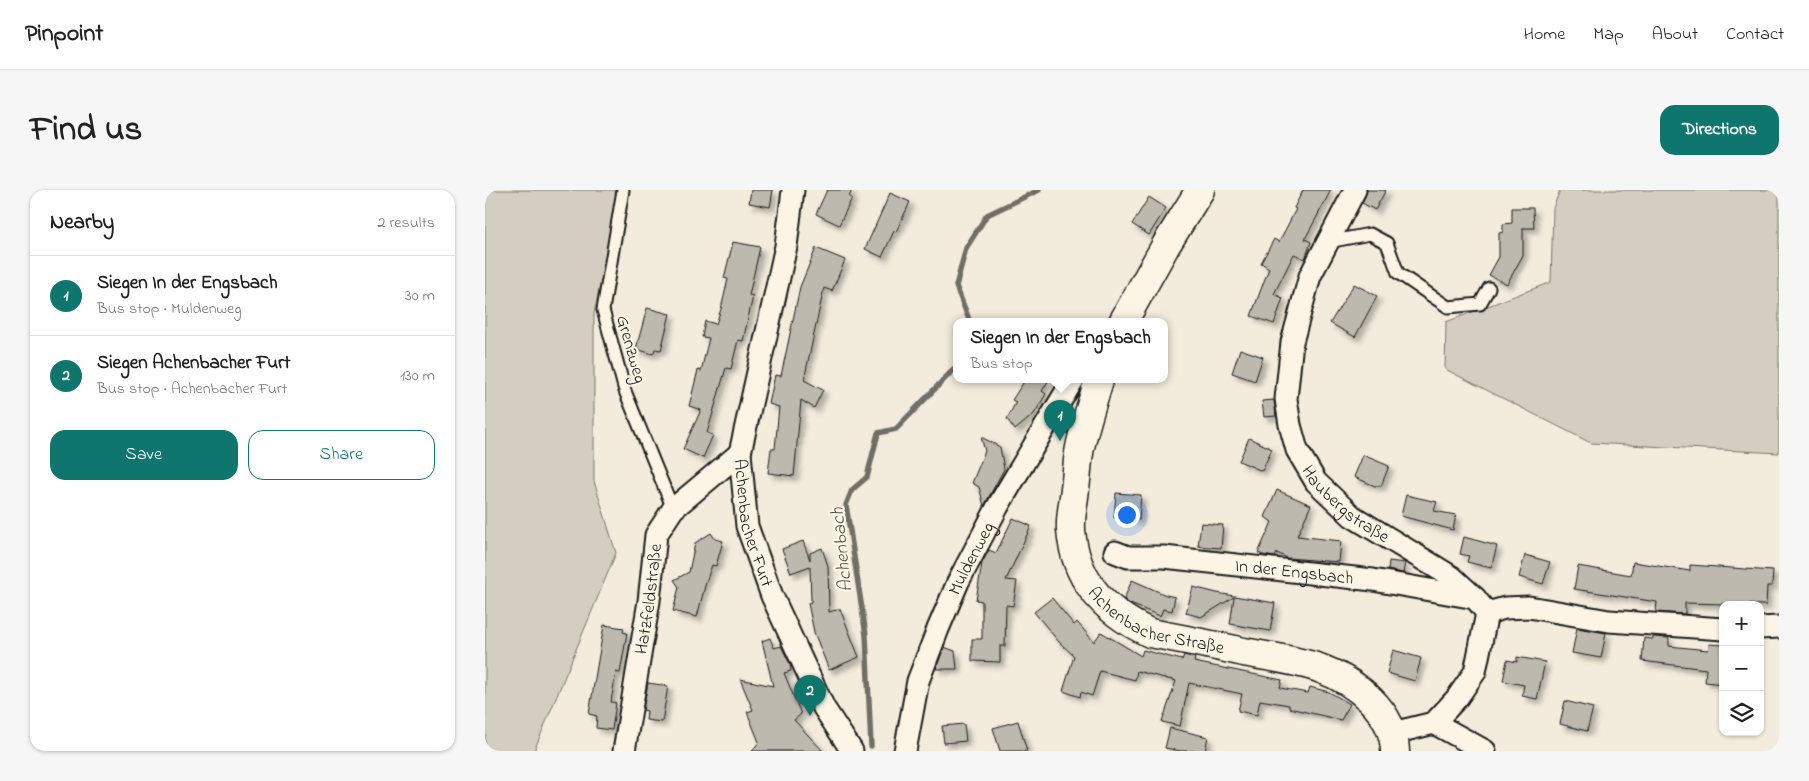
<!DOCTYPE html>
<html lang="en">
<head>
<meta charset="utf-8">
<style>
	body { margin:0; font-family:"Indie Flower",sans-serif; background:#f6f6f6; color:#222 }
	.controls { position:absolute; right:15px; bottom:15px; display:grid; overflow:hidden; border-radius:10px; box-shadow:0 1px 4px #0004 }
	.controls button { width:45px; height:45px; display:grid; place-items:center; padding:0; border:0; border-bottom:1px solid #e0e0e0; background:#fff; color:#222; font:25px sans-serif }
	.you { position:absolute; left:641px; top:324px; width:18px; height:18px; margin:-12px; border:4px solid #fff; border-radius:50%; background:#1a73e8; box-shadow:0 0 0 8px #1a73e833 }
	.badge { display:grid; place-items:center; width:32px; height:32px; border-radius:50%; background:#0f766e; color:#fff; font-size:16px; font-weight:700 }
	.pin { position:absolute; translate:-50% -41px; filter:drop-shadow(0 1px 2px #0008) }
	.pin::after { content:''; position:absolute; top:26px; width:18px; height:15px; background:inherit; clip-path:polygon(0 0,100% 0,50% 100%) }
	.popup { position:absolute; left:468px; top:128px; width:215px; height:65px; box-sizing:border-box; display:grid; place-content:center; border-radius:10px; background:#fff; filter:drop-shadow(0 1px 4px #0005); font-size:16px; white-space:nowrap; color:#767676 }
	.popup b { font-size:19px; color:#222 }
	.popup::after { content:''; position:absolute; left:50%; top:100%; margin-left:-10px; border:10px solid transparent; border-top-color:#fff }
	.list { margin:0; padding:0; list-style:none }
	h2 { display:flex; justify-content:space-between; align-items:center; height:65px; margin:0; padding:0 20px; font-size:21px }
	h2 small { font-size:16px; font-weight:400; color:#767676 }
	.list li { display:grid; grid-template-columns:32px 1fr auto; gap:15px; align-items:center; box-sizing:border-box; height:80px; padding:0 20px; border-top:1px solid #e0e0e0 }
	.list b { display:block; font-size:19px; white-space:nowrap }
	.list p { margin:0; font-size:16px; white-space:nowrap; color:#767676 }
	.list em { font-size:16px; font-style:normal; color:#767676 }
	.actions { display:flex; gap:10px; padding:15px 20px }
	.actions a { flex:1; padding:11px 0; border:1px solid #0f766e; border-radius:15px; text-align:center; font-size:18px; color:#0f766e }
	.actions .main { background:#0f766e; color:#fff }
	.icon { flex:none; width:28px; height:28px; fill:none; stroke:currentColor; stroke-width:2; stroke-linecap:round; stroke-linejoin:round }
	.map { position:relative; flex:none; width:1294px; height:561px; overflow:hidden; border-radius:15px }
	header { display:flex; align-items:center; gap:30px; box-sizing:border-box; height:70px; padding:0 25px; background:#fff; border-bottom:1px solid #e0e0e0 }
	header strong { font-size:24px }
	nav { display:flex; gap:28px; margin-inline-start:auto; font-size:18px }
	.intro { display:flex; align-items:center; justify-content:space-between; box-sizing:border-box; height:120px; padding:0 30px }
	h1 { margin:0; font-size:35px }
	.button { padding:12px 22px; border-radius:15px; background:#0f766e; color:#fff; font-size:18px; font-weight:700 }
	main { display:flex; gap:30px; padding:0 30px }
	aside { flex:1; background:#fff; border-radius:15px; box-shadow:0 1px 4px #0004 }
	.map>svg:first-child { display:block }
	.green { fill:#d3cec1; stroke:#78756e }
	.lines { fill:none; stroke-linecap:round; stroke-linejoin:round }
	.stream { stroke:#716e68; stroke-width:5.5 }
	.building { fill:#beb9ae; stroke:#1c1c1c; filter:url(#shadow) }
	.service-casing { stroke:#1c1c1c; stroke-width:15 }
	.minor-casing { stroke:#1c1c1c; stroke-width:25 }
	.secondary-casing { stroke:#1c1c1c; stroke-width:31 }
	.service { stroke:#fcf5e5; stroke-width:11 }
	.minor { stroke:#fcf5e5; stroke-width:21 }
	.secondary { stroke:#fcf5e5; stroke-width:28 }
	.labels { text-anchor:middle; stroke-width:4.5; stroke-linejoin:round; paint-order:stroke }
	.street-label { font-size:18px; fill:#1c1c1c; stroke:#fcf5e5 }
	.water-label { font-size:19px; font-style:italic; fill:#55534f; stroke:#fcf5e5 }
</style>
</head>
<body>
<header>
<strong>Pinpoint</strong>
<nav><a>Home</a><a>Map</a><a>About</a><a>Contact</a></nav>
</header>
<div class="intro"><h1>Find us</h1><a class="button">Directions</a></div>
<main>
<aside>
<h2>Nearby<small>2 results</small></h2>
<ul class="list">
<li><span class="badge">1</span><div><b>Siegen In der Engsbach</b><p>Bus stop · Muldenweg</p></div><em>30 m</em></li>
<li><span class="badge">2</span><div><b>Siegen Achenbacher Furt</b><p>Bus stop · Achenbacher Furt</p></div><em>130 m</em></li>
</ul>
<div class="actions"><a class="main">Save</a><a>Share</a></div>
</aside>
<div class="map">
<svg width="1294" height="561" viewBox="0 0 1294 561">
	<defs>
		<filter id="shadow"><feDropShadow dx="4.5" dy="4.5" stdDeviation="2.5" flood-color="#0004"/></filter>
	</defs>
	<rect width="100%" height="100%" fill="#f3ecdd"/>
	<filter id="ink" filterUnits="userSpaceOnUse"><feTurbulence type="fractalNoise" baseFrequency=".02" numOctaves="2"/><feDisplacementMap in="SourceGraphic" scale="10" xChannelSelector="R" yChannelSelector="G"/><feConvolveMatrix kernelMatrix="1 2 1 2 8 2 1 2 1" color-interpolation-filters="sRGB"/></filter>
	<g filter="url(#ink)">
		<g class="green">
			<polygon points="0,0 134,0 129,32 109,123 109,291 131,363 49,561 0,561"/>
			<polygon points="1075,0 1294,0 1294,263 1106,253 960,179 961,132 1066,92 1068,18"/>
		</g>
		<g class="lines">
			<g class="stream">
				<polyline points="485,132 471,96 481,58 502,25 554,0"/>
				<polyline points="386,556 381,445 361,315 367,300 382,287 393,243 411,239 471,177"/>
			</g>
		</g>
		<g class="building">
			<polygon points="266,0 288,0 285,17 264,13"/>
			<polygon points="342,0 367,0 364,7 367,8 354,35 331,24"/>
			<polygon points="818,0 846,0 820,49 826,52 820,69 809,64 789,104 798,108 789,134 766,126 784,78 776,73 789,49 794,52 811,19 809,18"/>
			<polygon points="882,0 901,0 890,20 877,13"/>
			<polygon points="405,3 425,12 411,42 409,41 397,67 380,59"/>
			<polygon points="664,7 681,18 664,45 647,34"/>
			<polygon points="1027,18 1048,18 1049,38 1038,38 1038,65 1022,94 1004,85 1014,67 1014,43 1018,42 1018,34 1027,33"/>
			<polygon points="248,52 275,57 264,105 268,106 258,151 253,150 246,179 241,178 222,243 228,245 218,268 198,259 216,220 204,216 213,180 216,181 224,148 217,147 220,131 231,134 236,119 243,89 239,88"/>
			<polygon points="331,58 360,70 347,101 339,98 319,190 338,200 329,218 316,210 309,286 283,283 286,259 290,259 294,217 284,214 290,185 296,186 315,97"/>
			<polygon points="869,94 892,106 870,147 845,133"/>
			<polygon points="162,118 185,124 176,160 170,159 168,164 151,159"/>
			<polygon points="755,159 778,167 770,191 747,183"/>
			<polygon points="540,190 564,190 557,201 561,204 549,224 530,240 522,229 531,212 527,210"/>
			<polygon points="789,210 791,226 779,227 777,211"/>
			<polygon points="496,247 515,257 519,279 499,316 494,297 487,293 500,261"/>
			<polygon points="764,248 787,259 777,281 754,271"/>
			<polygon points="878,265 904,276 896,296 890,296 869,287"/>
			<polygon points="792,300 826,315 812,346 856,351 854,372 802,368 792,363 790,367 778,365 773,363 787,332 780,327"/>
			<polygon points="631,303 656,305 654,330 629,328"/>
			<polygon points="921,305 952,312 949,321 971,325 968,340 916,326"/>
			<polygon points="528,328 546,336 521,390 532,391 528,416 521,415 520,456 515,456 515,472 487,471 487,449 497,449 497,411 491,410 497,373 504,360 511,363"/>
			<polygon points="716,333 738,335 736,358 713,356"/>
			<polygon points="226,343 230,349 238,351 231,376 227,375 221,392 212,427 188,421 194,397 189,390 204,382 210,353"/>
			<polygon points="979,347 1012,356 1006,378 982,372 984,366 975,364"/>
			<polygon points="318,351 325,370 325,363 337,358 343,376 344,422 355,419 374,467 344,480 329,442 323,413 326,412 325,376 306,383 297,359"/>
			<polygon points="1040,365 1065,372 1058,394 1034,387"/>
			<polygon points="904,371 920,373 918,383 903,380"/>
			<polygon points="1148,372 1205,381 1205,375 1288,381 1287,396 1282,396 1281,415 1200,413 1200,424 1171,422 1172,412 1089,399 1093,376 1146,385"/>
			<polygon points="647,390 681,405 690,407 687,421 678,419 675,426 643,413 639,409"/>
			<polygon points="708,397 732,403 790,413 785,441 745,434 749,407 716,427 701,423"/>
			<polygon points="567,408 589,435 592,432 609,452 616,442 656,466 658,460 697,470 699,465 710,468 709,472 797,490 795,498 823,503 825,497 844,502 865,514 856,530 804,518 804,515 775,510 772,525 753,521 757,504 704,493 695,536 677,532 691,491 652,481 650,490 615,481 607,506 596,502 595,507 578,501 589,466 574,452 549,422"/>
			<polygon points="119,435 139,438 138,442 142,443 135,483 131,482 126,512 131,513 127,540 111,538 112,526 104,524"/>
			<polygon points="1092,438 1121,443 1116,468 1087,463"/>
			<polygon points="1168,447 1184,448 1184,456 1223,460 1224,454 1238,455 1238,494 1220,492 1221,479 1157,471 1159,448 1168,449"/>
			<polygon points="285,448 289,458 296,456 305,474 306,481 299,483 316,524 309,530 338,561 267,561 274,552 262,522 268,520 255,489 288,496 277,451"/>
			<polygon points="459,457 470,461 472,479 451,479"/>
			<polygon points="908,460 936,468 930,491 902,483"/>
			<polygon points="1032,467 1060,472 1052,509 1037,506 1039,495 1018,491 1022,470 1032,472"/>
			<polygon points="163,493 183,496 177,532 161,530 162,521 158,520"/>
			<polygon points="1080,511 1108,518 1102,541 1075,534"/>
			<polygon points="533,531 542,561 515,561 508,538"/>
			<polygon points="479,534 481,551 459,553 457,536"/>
			<polygon points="685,538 723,547 720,561 696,561 680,558"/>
		</g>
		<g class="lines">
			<defs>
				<g id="service">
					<polyline points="138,0 118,120 140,201 188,319"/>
					<polyline points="843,52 885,44 902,53 913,83 963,117 995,114 1004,98"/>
				</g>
				<g id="minor">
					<path id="s1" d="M 308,0 L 301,56 L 255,263 L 262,336 L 287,406 L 339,518 L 367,561"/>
					<path id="s2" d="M 870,0 L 825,86 L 807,152 L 801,209 L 805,235 L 812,260 L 831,292 L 867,326 L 967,387 L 990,408 L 1002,423 L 990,482 L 972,508 L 949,533 L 908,543"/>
					<path id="s3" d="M 630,362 L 643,367 L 679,367 L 888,390 L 990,408"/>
					<polyline points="1002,423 1020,418 1044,417 1124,431 1238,439"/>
					<polyline points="1275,438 1294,437"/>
					<polyline points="949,533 1000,561"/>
					<path id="s4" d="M 139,561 L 164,411 L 171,345 L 188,319 L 255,263"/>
					<path id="s5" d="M 420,561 L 433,491 L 453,439 L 473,392 L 513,316 L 588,190"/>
				</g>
				<g id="secondary">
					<polyline points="638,132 681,55 715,0"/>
					<path id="s6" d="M 614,190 C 607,214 598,239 594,263 C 592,275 592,286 590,298 C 589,311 585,326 586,340 C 590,391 620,422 665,443 C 697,449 728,455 759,462 C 784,467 811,470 834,478 C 870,491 909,521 910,561"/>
				</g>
			</defs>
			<use href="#service" class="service-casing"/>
			<use href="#minor" class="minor-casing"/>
			<use href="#secondary" class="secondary-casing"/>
			<use href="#service" class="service"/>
			<use href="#minor" class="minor"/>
			<use href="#secondary" class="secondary"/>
		</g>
	</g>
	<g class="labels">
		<g class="street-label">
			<text transform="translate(147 159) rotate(74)" y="6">Grenzweg</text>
			<text dy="6" stroke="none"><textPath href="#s2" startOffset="349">Haubergstraße</textPath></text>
			<text dy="6" stroke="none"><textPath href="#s1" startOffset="340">Achenbacher Furt</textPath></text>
			<text dy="6" stroke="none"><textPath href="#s5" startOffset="205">Muldenweg</textPath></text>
			<text dy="6" stroke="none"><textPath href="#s3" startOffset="181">In der Engsbach</textPath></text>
			<text dy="6" stroke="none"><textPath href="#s4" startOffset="154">Hatzfeldstraße</textPath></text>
			<text dy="6" stroke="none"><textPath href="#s6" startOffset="291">Achenbacher Straße</textPath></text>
		</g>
		<g class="water-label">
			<text transform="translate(355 360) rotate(-96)" y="7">Achenbach</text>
		</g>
	</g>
</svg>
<div class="controls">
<button>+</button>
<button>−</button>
<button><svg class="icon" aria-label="layers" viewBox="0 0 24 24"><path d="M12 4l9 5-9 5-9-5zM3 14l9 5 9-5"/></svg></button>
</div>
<div class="you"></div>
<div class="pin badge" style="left:575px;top:251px">1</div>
<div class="popup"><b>Siegen In der Engsbach</b>Bus stop</div>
<div class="pin badge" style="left:325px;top:526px">2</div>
</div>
</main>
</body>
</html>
